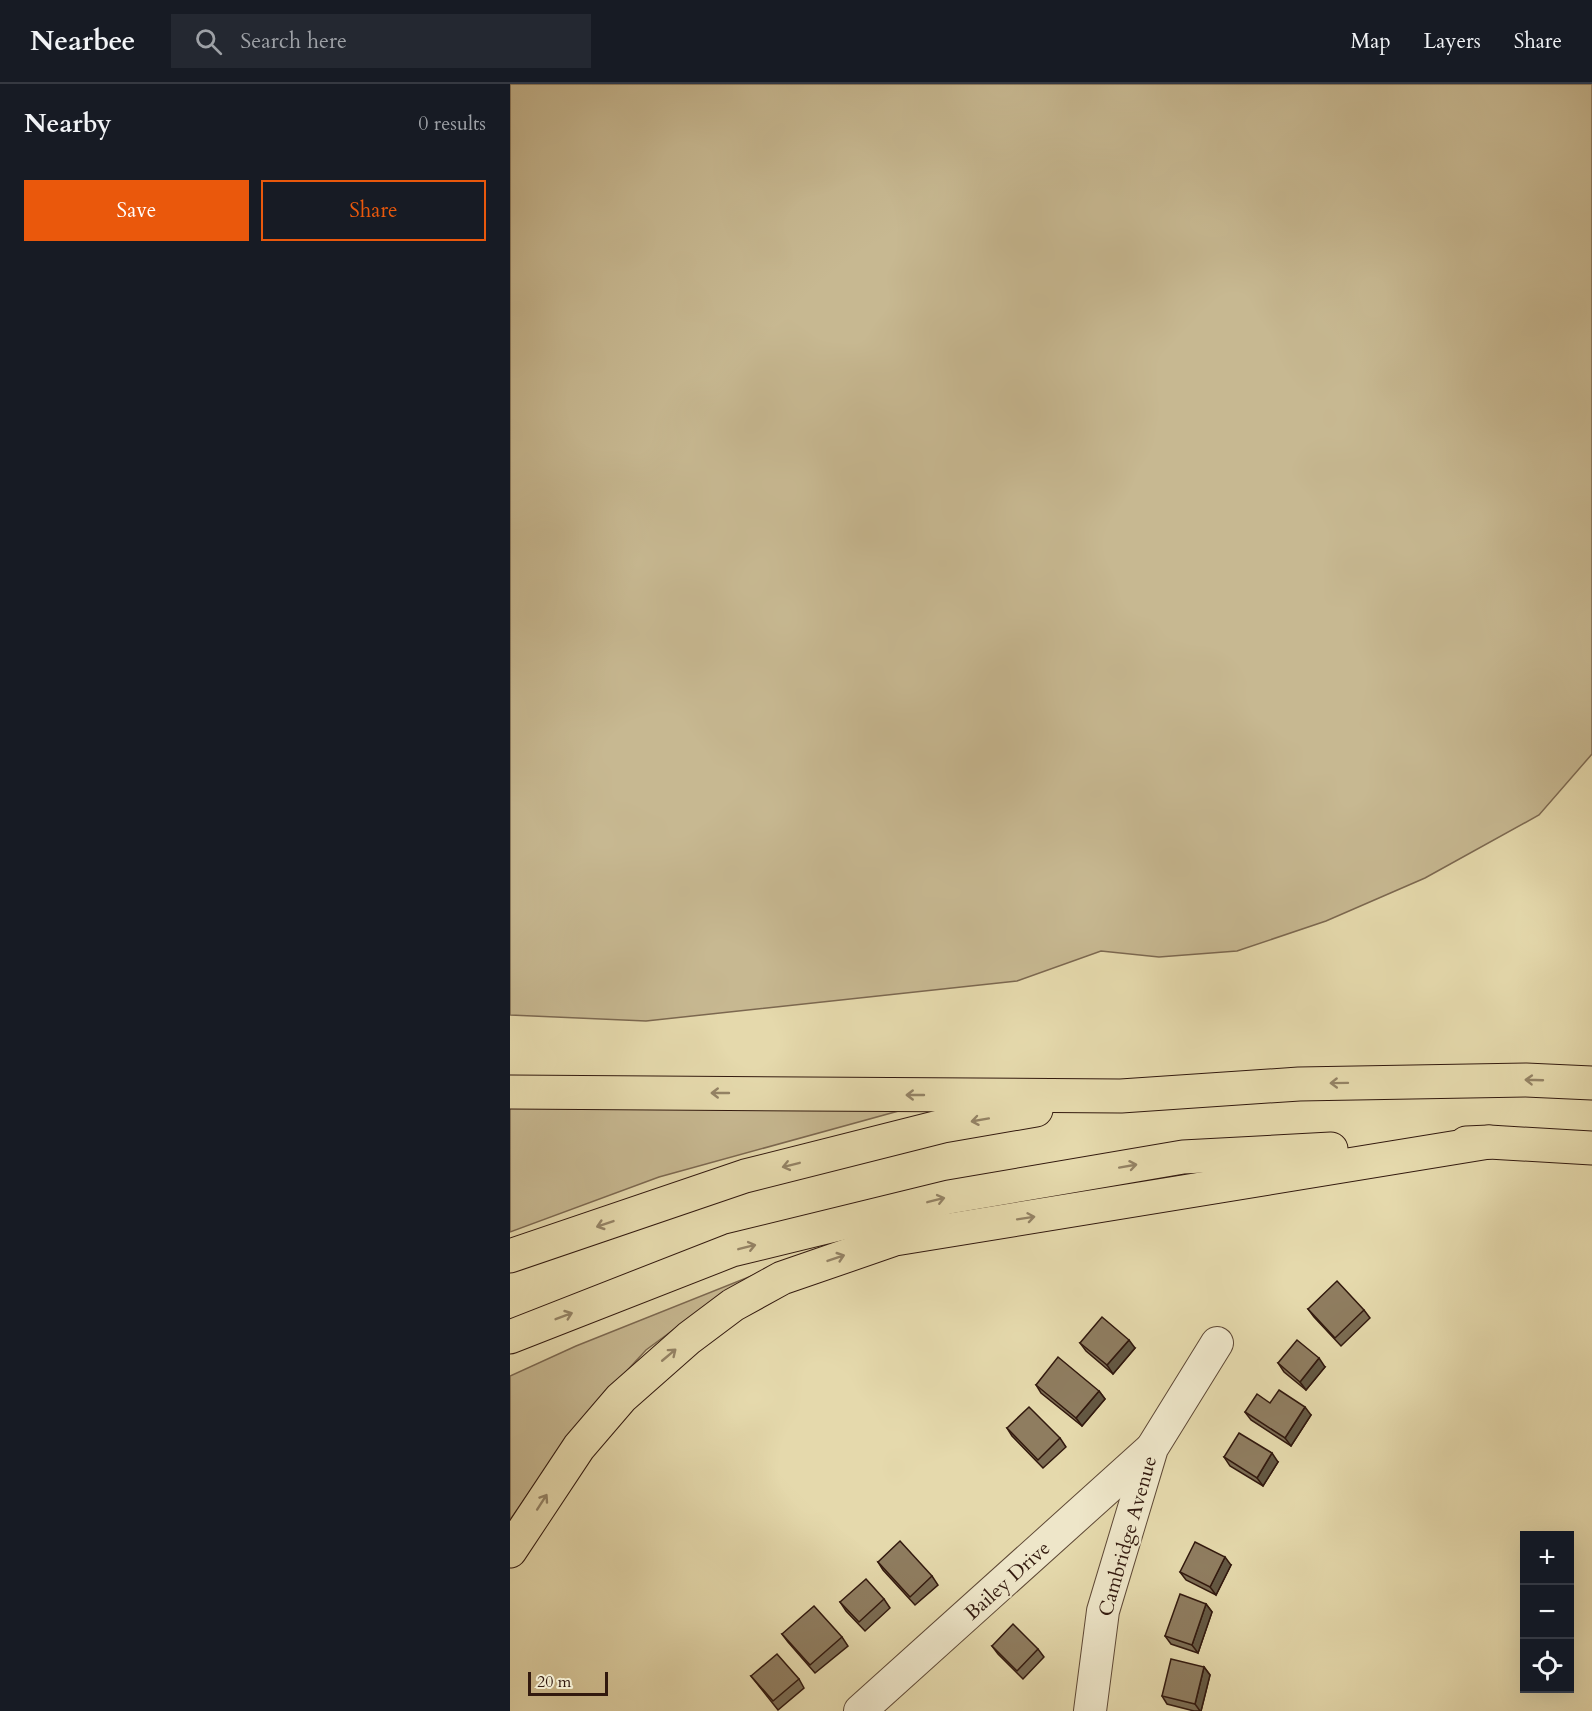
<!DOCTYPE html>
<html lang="en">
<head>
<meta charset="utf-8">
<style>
	body { margin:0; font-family:Cardo,serif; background:#242831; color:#f1f3f6 }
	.controls { position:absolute; right:18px; bottom:18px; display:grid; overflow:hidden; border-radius:0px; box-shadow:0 6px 24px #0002 }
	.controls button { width:54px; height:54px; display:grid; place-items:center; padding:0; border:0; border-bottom:2px solid #363941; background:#171b24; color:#f1f3f6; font:30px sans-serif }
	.scale { position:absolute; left:18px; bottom:15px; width:80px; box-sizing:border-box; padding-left:6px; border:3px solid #32190e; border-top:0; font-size:16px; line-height:21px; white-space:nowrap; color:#32190e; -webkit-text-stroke:4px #eee6c9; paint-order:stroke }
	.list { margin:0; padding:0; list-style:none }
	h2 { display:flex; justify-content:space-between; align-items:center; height:78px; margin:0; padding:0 24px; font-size:26px }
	h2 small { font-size:20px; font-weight:400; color:#9ea1a6 }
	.actions { display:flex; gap:12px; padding:18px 24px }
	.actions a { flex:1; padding:14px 0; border:2px solid #ea580c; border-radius:0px; text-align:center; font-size:21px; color:#ea580c }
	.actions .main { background:#ea580c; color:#fff }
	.icon { flex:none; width:33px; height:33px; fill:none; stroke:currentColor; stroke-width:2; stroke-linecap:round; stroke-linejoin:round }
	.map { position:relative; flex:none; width:1082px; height:1627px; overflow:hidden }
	header { display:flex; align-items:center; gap:36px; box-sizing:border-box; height:84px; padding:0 30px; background:#171b24; border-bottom:2px solid #363941 }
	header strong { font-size:28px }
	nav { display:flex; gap:33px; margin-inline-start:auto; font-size:21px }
	.search { width:420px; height:54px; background:#242831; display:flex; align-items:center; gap:15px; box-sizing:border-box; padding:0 21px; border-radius:0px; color:#9ea1a6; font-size:22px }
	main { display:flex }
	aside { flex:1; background:#171b24 }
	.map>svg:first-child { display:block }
	.green { fill:#c7b891; stroke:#7c6850; stroke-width:1.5 }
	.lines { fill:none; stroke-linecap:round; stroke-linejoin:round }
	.minor-casing { stroke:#5f4936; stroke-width:34 }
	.motorway-casing { stroke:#32190e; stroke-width:35 }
	.minor { stroke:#eee6c9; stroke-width:32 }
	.motorway { stroke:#e5d9ac; stroke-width:33 }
	.wall { fill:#7b6c53; stroke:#32190e; stroke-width:1.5 }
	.shaded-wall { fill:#645843; stroke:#32190e; stroke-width:1.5 }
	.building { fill:#8f7d60; stroke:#32190e; stroke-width:1.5 }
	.oneway { stroke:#948365 }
	.labels { text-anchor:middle; stroke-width:4.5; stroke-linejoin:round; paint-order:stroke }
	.street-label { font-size:20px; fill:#32190e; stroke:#eee6c9 }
</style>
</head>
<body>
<header>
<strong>Nearbee</strong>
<div class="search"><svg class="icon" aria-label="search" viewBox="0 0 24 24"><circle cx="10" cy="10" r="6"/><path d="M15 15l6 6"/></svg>Search here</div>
<nav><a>Map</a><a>Layers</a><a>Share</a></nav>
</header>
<main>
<aside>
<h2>Nearby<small>0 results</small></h2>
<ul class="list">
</ul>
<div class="actions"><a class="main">Save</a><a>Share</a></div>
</aside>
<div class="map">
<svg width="1082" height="1627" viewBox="0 0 1082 1627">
	<rect width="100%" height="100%" fill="#e5d9ac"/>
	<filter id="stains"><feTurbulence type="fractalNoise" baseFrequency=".00333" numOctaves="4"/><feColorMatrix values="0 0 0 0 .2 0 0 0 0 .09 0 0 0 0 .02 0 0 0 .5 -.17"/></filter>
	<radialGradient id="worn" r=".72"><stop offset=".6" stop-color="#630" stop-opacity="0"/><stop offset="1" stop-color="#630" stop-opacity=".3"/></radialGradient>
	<g class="green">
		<polygon points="0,0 1082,0 1082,670 1029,731 915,794 816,837 727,867 649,873 591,867 507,897 136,937 0,931"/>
		<polygon points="0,1018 414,1020 149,1093 0,1148"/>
		<polygon points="254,1187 193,1224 136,1266 63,1345 0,1436 0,1292 66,1262"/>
	</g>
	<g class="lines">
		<defs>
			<g id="minor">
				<polyline points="350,1627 641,1365"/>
				<polyline points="580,1627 593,1527 642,1364 707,1259"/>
			</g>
			<g id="motorway">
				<polyline points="0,1008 611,1012 789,1000 1016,996 1082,999"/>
				<polyline points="956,1059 979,1058 1082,1064"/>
				<polyline points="0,1172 235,1092 433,1042 526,1026"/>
				<polyline points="0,1253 222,1166 439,1113 673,1073 821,1065"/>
				<polyline points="0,1467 69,1363 111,1314 179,1254 223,1221 272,1194 385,1155 979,1058"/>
			</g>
		</defs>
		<use href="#minor" class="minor-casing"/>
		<use href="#motorway" class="motorway-casing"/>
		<use href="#minor" class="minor"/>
		<use href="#motorway" class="motorway"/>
	</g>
	<g class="wall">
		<polygon points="798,1225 854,1226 860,1234 831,1262 804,1233"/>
		<polygon points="570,1259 625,1264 603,1290 576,1267"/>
		<polygon points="768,1279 815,1283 796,1306 774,1288"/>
		<polygon points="526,1301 589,1307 595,1315 572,1342 531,1309"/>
		<polygon points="760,1319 801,1331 781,1362 741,1336 735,1328"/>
		<polygon points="497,1344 550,1354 556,1363 533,1384 502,1352"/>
		<polygon points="714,1373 768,1378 753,1402 720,1382"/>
		<polygon points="368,1478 422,1492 428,1501 405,1521 373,1486"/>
		<polygon points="721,1481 706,1511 676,1496 670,1488"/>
		<polygon points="374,1515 380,1524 355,1547 336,1527 330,1518"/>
		<polygon points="696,1520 702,1528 688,1569 661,1560 655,1552"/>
		<polygon points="272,1550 332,1553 338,1562 305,1589 278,1558"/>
		<polygon points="482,1562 528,1565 534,1573 513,1595 488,1570"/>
		<polygon points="694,1583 700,1591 691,1627 684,1627 657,1620 652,1612"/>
		<polygon points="241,1592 289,1595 294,1604 268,1626"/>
	</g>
	<g class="shaded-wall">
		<polygon points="619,1256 625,1264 603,1290 597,1281"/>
		<polygon points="809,1274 815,1283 796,1306 790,1298"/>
		<polygon points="589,1307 595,1315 572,1342 566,1334"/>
		<polygon points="795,1323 801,1331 781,1362 775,1354"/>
		<polygon points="762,1369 768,1378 753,1402 747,1394"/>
		<polygon points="715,1473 721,1481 706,1511 700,1503"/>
		<polygon points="696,1520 702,1528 688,1569 682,1561"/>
		<polygon points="694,1583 700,1591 691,1627 690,1627 685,1620"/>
	</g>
	<g class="building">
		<polygon points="827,1197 854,1226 825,1254 798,1225"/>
		<polygon points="592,1233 619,1256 597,1281 570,1259"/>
		<polygon points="787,1256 809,1274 790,1298 768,1279"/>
		<polygon points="548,1273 589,1307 566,1334 526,1301"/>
		<polygon points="769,1306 795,1323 775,1354 735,1328 747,1310 760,1319"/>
		<polygon points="519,1323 550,1354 528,1376 497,1344"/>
		<polygon points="729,1349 762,1369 747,1394 714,1373"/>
		<polygon points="390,1457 422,1492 400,1513 368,1478"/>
		<polygon points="685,1458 715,1473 700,1503 670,1488"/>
		<polygon points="356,1495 374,1515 349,1538 330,1518"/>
		<polygon points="670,1510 696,1520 682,1561 655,1552"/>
		<polygon points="304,1522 332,1553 300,1581 272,1550"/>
		<polygon points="503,1540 528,1565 507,1587 482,1562"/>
		<polygon points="267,1570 289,1595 263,1617 241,1592"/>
		<polygon points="661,1575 694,1583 685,1620 652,1612"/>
	</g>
	<defs><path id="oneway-shaft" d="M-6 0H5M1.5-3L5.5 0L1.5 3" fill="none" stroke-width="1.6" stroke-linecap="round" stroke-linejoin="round" transform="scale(1.5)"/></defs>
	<g class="oneway">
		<use href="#oneway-shaft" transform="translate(1024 996) rotate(-178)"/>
		<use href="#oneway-shaft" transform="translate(829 999) rotate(179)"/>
		<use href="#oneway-shaft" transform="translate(210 1009) rotate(-180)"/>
		<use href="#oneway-shaft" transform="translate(405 1011) rotate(-180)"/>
		<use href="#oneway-shaft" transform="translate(470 1036) rotate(170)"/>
		<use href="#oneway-shaft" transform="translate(281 1081) rotate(166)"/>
		<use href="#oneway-shaft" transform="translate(618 1082) rotate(-10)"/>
		<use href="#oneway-shaft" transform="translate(426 1116) rotate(-14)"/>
		<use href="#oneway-shaft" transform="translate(516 1134) rotate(-9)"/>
		<use href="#oneway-shaft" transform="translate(95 1140) rotate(161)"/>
		<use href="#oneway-shaft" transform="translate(237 1163) rotate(-14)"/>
		<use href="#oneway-shaft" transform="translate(326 1174) rotate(-19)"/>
		<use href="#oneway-shaft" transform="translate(54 1232) rotate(-21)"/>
		<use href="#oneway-shaft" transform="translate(159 1271) rotate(-40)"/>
		<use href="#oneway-shaft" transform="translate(32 1418) rotate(-57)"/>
	</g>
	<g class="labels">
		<g class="street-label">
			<text transform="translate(617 1452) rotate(-74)" y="7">Cambridge Avenue</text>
			<text transform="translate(497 1496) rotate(-42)" y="7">Bailey Drive</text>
		</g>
	</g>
	<rect width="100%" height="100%" filter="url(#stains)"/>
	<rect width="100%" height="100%" fill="url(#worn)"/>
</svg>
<div class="controls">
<button>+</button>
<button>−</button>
<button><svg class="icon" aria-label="locate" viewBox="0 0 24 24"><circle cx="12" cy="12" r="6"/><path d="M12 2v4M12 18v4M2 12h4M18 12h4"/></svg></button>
</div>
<div class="scale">20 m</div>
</div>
</main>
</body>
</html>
